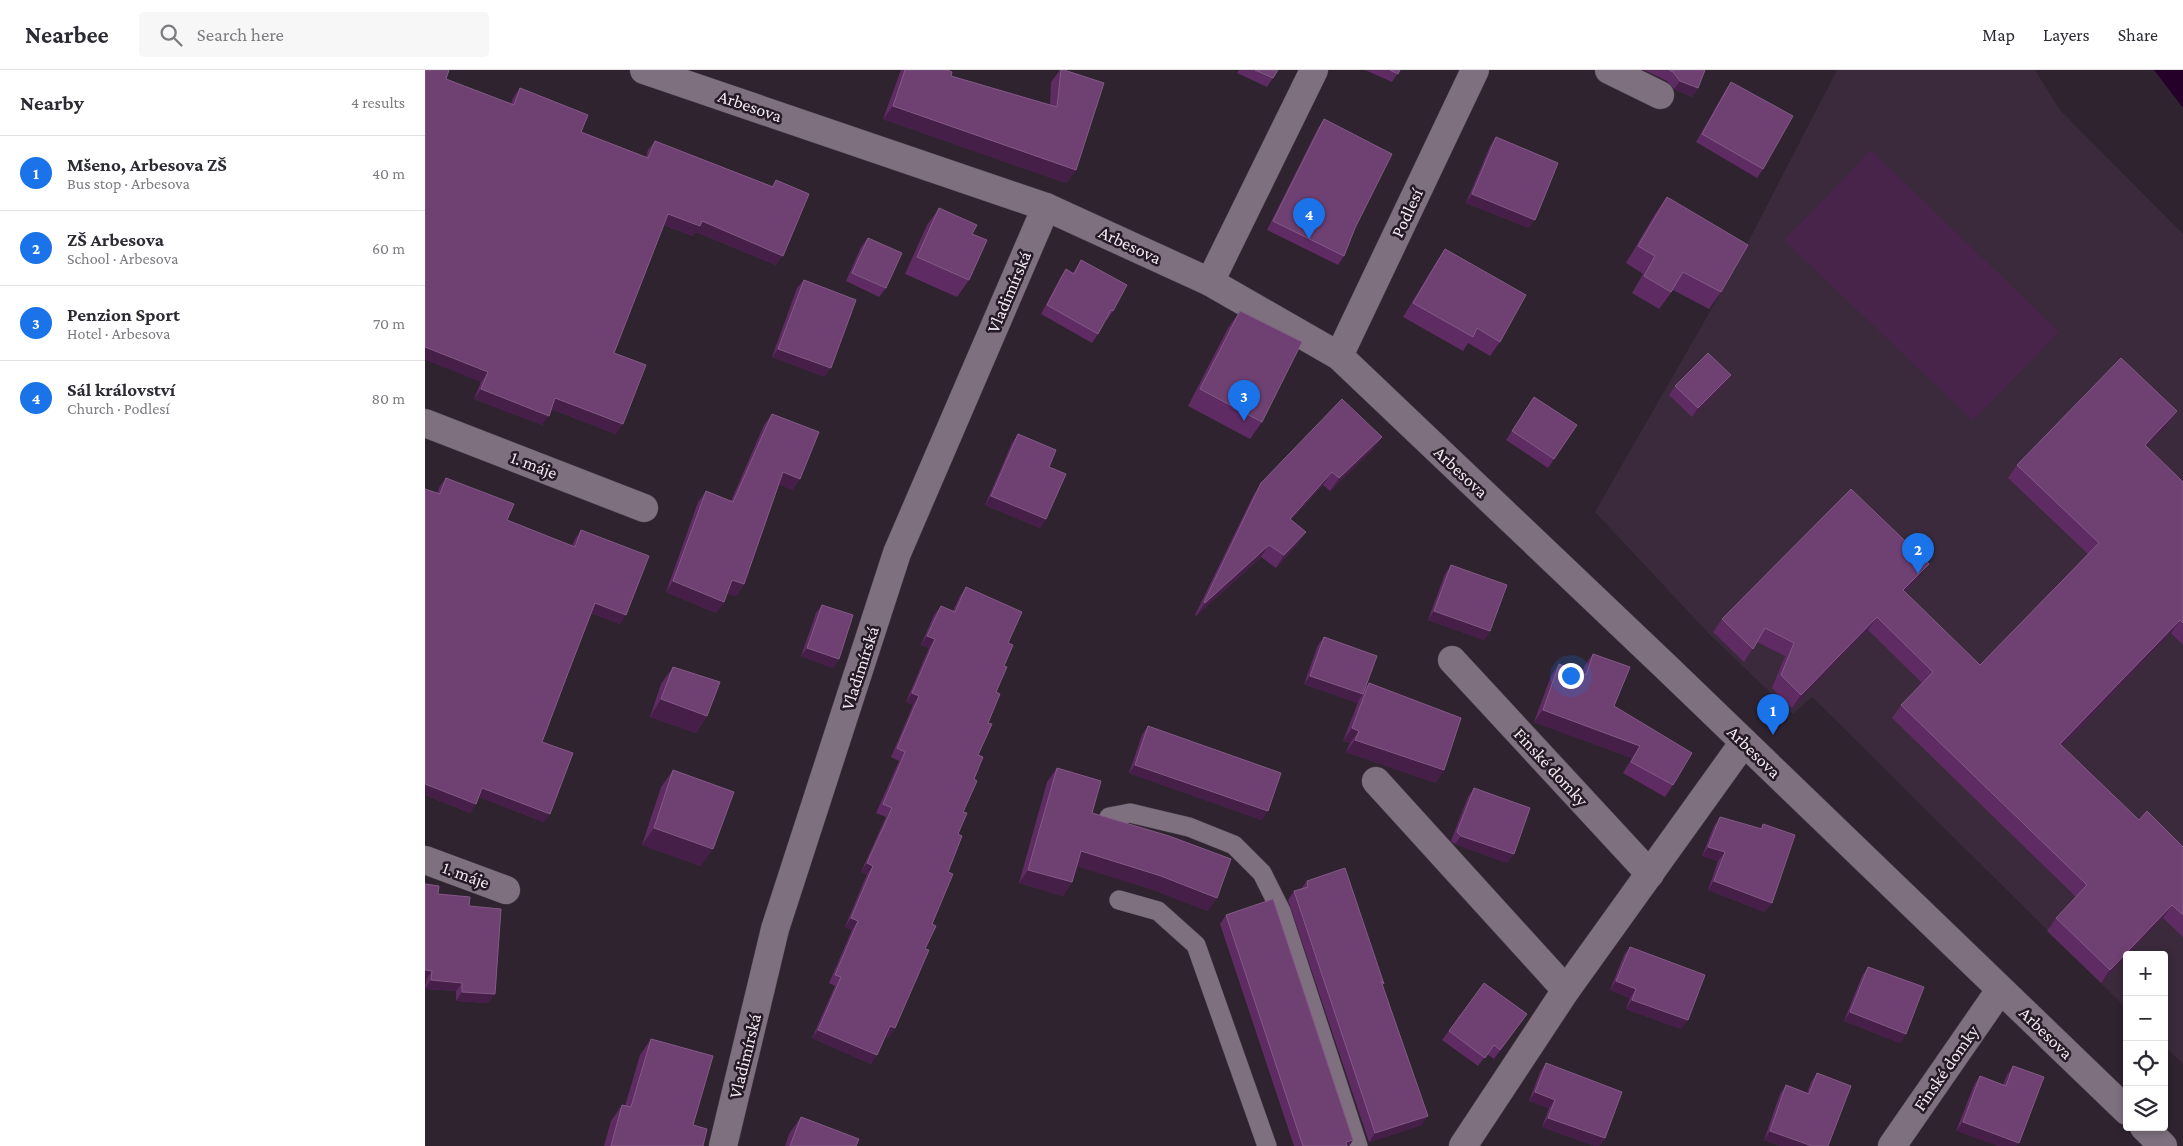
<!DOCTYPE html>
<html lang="en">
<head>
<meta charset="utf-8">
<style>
	body { margin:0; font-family:"Crimson Pro",serif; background:#f7f7f7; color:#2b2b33 }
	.controls { position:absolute; right:15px; bottom:15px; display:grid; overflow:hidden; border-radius:5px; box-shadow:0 2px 8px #0003 }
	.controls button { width:45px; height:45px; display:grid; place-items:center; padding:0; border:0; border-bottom:1px solid #e1e1e2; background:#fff; color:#2b2b33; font:25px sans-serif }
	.you { position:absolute; left:1145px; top:605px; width:18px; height:18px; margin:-12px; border:4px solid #fff; border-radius:50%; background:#1a73e8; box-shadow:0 0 0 8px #1a73e833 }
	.badge { display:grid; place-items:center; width:32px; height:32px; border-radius:50%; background:#1a73e8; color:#fff; font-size:16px; font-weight:700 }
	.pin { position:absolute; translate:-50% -41px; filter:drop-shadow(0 1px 2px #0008) }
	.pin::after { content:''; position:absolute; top:26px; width:18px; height:15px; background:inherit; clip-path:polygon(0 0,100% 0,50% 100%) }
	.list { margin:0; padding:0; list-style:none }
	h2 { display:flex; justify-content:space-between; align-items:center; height:65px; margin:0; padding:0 20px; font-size:21px }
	h2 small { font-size:16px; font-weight:400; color:#7c7c81 }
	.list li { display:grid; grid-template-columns:32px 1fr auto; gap:15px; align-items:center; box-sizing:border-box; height:75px; padding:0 20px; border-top:1px solid #e1e1e2 }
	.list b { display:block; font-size:19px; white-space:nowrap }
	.list p { margin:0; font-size:16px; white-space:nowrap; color:#7c7c81 }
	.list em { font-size:16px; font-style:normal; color:#7c7c81 }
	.icon { flex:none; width:28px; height:28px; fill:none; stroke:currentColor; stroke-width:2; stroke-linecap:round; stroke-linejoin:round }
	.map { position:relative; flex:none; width:1758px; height:1076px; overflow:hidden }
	header { display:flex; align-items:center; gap:30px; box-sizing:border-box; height:70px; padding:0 25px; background:#fff; border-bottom:1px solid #e1e1e2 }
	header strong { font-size:24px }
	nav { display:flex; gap:28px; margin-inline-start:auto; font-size:18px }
	.search { width:350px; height:45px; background:#f7f7f7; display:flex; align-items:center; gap:12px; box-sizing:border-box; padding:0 18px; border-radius:5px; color:#7c7c81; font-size:19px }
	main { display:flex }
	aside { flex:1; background:#fff }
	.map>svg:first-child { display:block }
	.built { fill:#3a2a3b }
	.green { fill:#48244a }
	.water { fill:#250029 }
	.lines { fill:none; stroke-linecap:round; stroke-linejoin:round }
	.service-casing { stroke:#4b414b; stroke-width:20 }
	.minor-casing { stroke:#4b414b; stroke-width:29 }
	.service { stroke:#7e707f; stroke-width:19 }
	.minor { stroke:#7e707f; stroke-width:28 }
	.wall { fill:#5f2b63 }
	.shaded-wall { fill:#451f48 }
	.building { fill:#6f4072; stroke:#835a86 }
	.labels { text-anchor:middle; stroke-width:5; stroke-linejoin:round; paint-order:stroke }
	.street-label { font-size:18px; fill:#f1e9f1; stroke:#241925 }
</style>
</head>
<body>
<header>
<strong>Nearbee</strong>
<div class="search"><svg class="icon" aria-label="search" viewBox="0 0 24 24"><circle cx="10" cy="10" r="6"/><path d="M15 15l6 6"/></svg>Search here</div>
<nav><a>Map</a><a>Layers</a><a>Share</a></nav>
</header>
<main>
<aside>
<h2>Nearby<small>4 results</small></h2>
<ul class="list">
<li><span class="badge">1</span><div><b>Mšeno, Arbesova ZŠ</b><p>Bus stop · Arbesova</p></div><em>40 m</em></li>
<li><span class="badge">2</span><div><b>ZŠ Arbesova</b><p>School · Arbesova</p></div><em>60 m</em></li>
<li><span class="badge">3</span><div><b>Penzion Sport</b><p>Hotel · Arbesova</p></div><em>70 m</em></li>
<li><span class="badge">4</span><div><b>Sál království</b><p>Church · Podlesí</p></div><em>80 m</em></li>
</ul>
</aside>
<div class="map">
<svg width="1758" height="1076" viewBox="0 0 1758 1076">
	<rect width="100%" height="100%" fill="#2e232f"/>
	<polygon class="built" points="1412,0 1610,0 1635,40 1758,164 1758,994 1739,976 1739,885 1702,885 1702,939 1387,627 1368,644 1286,566 1170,442 1307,203"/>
	<polygon class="green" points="1446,80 1634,262 1548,351 1359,170"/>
	<polygon class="water" points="1729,0 1758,0 1758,38"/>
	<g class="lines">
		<defs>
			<g id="service">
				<polyline points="684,747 705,743 764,757 809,775 837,803 856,841 933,1076"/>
				<polyline points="694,830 733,841 771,875 842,1076"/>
			</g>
			<g id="minor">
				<polyline points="219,0 621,137 785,212 914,286 1239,595 1702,1041"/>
				<polyline points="1184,0 1235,25"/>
				<polyline points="785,212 889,0"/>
				<polyline points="914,286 1050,0"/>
				<polyline points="0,353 219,438"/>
				<polyline points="1027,590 1225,804"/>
				<polyline points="951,711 1141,920"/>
				<polyline points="0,790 81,820"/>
				<polyline points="1719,1057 1738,1076"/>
				<polyline points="298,1076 350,859 472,483 621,137"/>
				<polyline points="1038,1076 1141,920 1319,672"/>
				<polyline points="1467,1076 1575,920"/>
			</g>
		</defs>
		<use href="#service" class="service-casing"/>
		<use href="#minor" class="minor-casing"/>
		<use href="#service" class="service"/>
		<use href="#minor" class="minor"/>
	</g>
	<g class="wall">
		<polygon points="476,0 522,0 526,6 625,35 626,12 635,0 639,0 651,100 641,113 458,49"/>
		<polygon points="814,0 853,0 842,17 812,3"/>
		<polygon points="940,0 975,0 967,12"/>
		<polygon points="1219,0 1280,0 1273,18 1267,27 1249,19 1242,11"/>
		<polygon points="21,9 86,34 88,28 95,18 156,62 221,87 223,80 230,71 347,116 351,110 351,195 271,162 268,166 239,155 189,283 191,364 126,339 117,355 49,329 56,312"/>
		<polygon points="1306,12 1338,99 1332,108 1271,72 1300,21"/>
		<polygon points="899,49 930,158 919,186 913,195 842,160 893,58"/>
		<polygon points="1071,67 1104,158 1041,133 1065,76"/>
		<polygon points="1242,127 1296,222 1284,239 1248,220 1234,239 1207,223 1218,204 1201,193 1230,144"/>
		<polygon points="514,138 547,164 544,210 532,227 480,204 502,155"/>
		<polygon points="443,168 461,218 454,227 421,211 436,177"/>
		<polygon points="1020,179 1075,272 1065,286 1043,273 1038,281 978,247 1010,194"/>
		<polygon points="656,190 688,241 682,250 681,249 673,264 667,273 616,244 635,208 641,199 648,203"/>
		<polygon points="379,210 400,307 347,287 372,218"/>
		<polygon points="815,241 837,352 825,369 763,336 803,258"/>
		<polygon points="1306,305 1300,314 1267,347 1244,325 1250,316"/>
		<polygon points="1109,327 1152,355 1123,398 1081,370"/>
		<polygon points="1752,341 1743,354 1721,377 1758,412 1758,575 1746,563 1637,676 1714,750 1758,777 1758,867 1738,848 1703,885 1702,885 1702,886 1676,913 1622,861 1631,848 1651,827 1467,648 1476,635 1497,613 1443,560 1367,638 1347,618 1360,586 1332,572 1319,592 1288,562 1297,549 1494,507 1480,522 1555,595 1663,484 1583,408 1592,395"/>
		<polygon points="347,344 375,409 367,420 354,414 319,514 311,526 302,523 299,532 291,543 241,522 273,432 281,421 306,431 339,355"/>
		<polygon points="593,364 624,397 621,449 615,458 560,435 587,373"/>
		<polygon points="957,367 948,379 905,421 898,415 866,450 872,475 851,498 836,487 771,546 770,545 828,426 836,413"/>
		<polygon points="21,408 82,450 147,476 150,469 156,460 195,554 166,543 117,672 119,752 54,727 51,734 45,743 0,725 0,419 12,423 15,416"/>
		<polygon points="1026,495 1065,561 1059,570 1003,550 1020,504"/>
		<polygon points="541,517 583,573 579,596 563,653 553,685 549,709 538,742 523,802 507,854 500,879 470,958 464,967 460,966 446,994 387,968 410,916 404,913 427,860 420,857 442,804 436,802 461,747 451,743 474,691 466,687 488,635 481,632 504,578 496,575 509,545 516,536 528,541 535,526"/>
		<polygon points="397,535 414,589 408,598 376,586 391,543"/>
		<polygon points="899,567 940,619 944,613 1011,713 921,682 925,673 918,671 934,630 932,633 879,614 893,575"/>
		<polygon points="1168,584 1189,636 1248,715 1240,727 1198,703 1207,688 1109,652 1126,606 1134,594 1157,603 1160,595"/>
		<polygon points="248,597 282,646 271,663 225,647 236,614"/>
		<polygon points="723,656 837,750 704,703 717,665"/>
		<polygon points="632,698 667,743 783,841 726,819 652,796 647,812 638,826 594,813 622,712"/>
		<polygon points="248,700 276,796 217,775 236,717"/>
		<polygon points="1049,718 1082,793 1030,774 1026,771 1043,727"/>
		<polygon points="1295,747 1335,759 1338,754 1340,842 1283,820 1293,791 1277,786 1289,756"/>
		<polygon points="882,811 959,914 957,916 997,1055 944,1072 863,830 869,821 876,819"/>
		<polygon points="13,824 44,836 70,924 63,933 31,931 31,921 0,919"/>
		<polygon points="801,845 928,1070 924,1076 869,1076 795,854"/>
		<polygon points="1205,877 1256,959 1201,939 1205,928 1185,920 1199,885"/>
		<polygon points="1443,897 1481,964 1475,973 1419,951 1437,906"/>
		<polygon points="1059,913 1102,944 1069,989 1062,984 1053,996 1017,970"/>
		<polygon points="226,969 268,1055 278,1076 179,1076 186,1051 197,1035 200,1036 215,985"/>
		<polygon points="1121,993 1180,1068 1174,1076 1170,1076 1117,1057 1124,1038 1104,1031 1115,1002"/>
		<polygon points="1588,996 1619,1007 1531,1061 1549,1015 1555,1006 1578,1015 1582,1005"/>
		<polygon points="1392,1003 1403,1076 1356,1076 1339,1070 1355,1024 1361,1015 1382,1023 1386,1012"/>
		<polygon points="376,1047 431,1076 360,1076 364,1064"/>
	</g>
	<g class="shaded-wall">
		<polygon points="1255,11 1273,18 1267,27 1249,19"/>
		<polygon points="468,36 651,100 641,113 458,49"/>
		<polygon points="1047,124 1110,150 1104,158 1041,133"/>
		<polygon points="243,144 277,151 358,186 351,195 271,162 268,166 237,154"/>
		<polygon points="0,277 63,302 56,312 0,290"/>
		<polygon points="353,279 406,298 400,307 347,287"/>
		<polygon points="1306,305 1300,314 1267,347 1273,338"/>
		<polygon points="56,319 124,346 117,355 49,329"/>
		<polygon points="130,328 198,354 191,364 124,338"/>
		<polygon points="1752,341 1743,354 1711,388 1720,375"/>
		<polygon points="957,367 948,379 905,421 914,408"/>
		<polygon points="358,402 375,409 367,420 350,413"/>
		<polygon points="907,402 898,415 856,461 865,449"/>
		<polygon points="566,426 621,449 615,458 560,435"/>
		<polygon points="881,462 872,475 851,498 859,485"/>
		<polygon points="844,475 836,487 771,546 780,533"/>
		<polygon points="1504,494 1494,507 1469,533 1478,520"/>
		<polygon points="307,510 319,514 311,526 299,522"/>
		<polygon points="248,511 299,532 291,543 241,522"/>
		<polygon points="170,533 201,545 195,554 164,542"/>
		<polygon points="1009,541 1065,561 1059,570 1003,550"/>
		<polygon points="1452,547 1443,560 1367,638 1376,625"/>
		<polygon points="1755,550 1746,563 1626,687 1635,674"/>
		<polygon points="502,566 510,569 504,578 496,575"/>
		<polygon points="382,578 414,589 408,598 376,586"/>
		<polygon points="885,606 938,624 932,633 879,614"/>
		<polygon points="487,623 494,626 488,635 481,632"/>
		<polygon points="236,629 282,646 271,663 225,647"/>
		<polygon points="1118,640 1215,676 1207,688 1109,652"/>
		<polygon points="927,658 934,661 925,673 918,671"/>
		<polygon points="930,670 1019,700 1011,713 921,682"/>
		<polygon points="710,695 843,741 837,750 704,703"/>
		<polygon points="0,714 51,734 45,743 0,725"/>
		<polygon points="57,718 125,744 119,752 51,726"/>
		<polygon points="229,758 288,779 276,796 217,775"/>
		<polygon points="1036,766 1089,784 1082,793 1030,774"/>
		<polygon points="1283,777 1300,782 1293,791 1277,786"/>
		<polygon points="656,781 736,806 792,828 783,841 726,819 647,795"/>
		<polygon points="442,793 448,796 442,804 436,802"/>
		<polygon points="603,800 647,812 638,826 594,813"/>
		<polygon points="1289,811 1347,833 1340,842 1283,820"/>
		<polygon points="1747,835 1738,848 1703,885 1702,885 1702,886 1676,913 1685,900"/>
		<polygon points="426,848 433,851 427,860 420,857"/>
		<polygon points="0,900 7,901 1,910 0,909"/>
		<polygon points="6,910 37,913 31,921 0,919"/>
		<polygon points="1191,911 1211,919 1205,928 1185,920"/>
		<polygon points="37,922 70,924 63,933 31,931"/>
		<polygon points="1207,930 1263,950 1256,959 1201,939"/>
		<polygon points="1425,942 1481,964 1475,973 1419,951"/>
		<polygon points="465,956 470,958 464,967 458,965"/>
		<polygon points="393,960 452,985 446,994 387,968"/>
		<polygon points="1110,1022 1130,1030 1124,1038 1104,1031"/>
		<polygon points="1003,1046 997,1055 944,1072 950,1063"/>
		<polygon points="1123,1048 1180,1068 1174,1076 1170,1076 1117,1057"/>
		<polygon points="1538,1052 1594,1073 1592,1076 1572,1076 1531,1061"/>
		<polygon points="1345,1061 1387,1076 1356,1076 1339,1070"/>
		<polygon points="928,1070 924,1076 919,1076 921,1072"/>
	</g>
	<g class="building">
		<polygon points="0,0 24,0 21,9 89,35 95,18 163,45 156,62 223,88 230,71 348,117 351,110 384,124 358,186 277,151 275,156 243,144 189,283 221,295 198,354 130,328 124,346 56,319 63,302 0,277"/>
		<polygon points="480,0 522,0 527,2 526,6 632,37 636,0 639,0 679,13 651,100 468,36"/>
		<polygon points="830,0 853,0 848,8"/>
		<polygon points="965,0 975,0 973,4"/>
		<polygon points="1244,0 1280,0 1273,18 1255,11 1248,2"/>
		<polygon points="1306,12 1368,46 1338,99 1277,64"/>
		<polygon points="899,49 967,84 930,158 919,186 848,151"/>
		<polygon points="1071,67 1133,93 1110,150 1047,124"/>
		<polygon points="1242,127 1323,175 1296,222 1258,202 1246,222 1219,206 1230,186 1213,176"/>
		<polygon points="514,138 552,155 547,164 562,170 544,210 492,187"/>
		<polygon points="443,168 477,183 461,218 427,203"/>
		<polygon points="1020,179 1101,225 1075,272 1052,258 1048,267 988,233"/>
		<polygon points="656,190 702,215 688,241 686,240 673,264 622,235 641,199 649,204"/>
		<polygon points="379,210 431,230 406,298 353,279"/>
		<polygon points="815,241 877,272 837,352 775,319"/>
		<polygon points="1283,283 1306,305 1273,338 1250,316"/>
		<polygon points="1696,288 1752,341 1720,375 1758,412 1758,553 1755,550 1635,674 1714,750 1722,741 1758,777 1758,845 1747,835 1685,900 1631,848 1662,815 1476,635 1508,602 1452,547 1376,625 1356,605 1369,573 1340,558 1328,579 1297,549 1426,419 1504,494 1478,520 1555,595 1674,473 1592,395"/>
		<polygon points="1109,327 1152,355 1129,389 1087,361"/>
		<polygon points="917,329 957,367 914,408 907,402 865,449 881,462 859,485 844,475 780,533 779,532 836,413"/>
		<polygon points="347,344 394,362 375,409 358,402 319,514 307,510 299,532 248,511 281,421 308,432"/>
		<polygon points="593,364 631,380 624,397 641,404 621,449 566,426"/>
		<polygon points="21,408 89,434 82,450 150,477 156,460 224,486 201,545 170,533 143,603 117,672 148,683 125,744 57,718 51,734 0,714 0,419 15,424"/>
		<polygon points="1026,495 1082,515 1065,561 1009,541"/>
		<polygon points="541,517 597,542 583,573 588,575 579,596 582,597 571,622 575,624 563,653 567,654 553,685 558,687 549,709 552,711 538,742 542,743 533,764 537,766 523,802 528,804 507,854 511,856 500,879 504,880 470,958 465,956 452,985 393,960 416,907 410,905 433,851 426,848 448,796 442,793 467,738 458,734 480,682 472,678 494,626 487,623 510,569 502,566 516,536 530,542"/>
		<polygon points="397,535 428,545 414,589 382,578"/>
		<polygon points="899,567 952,586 938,624 885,606"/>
		<polygon points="1168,584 1205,597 1189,636 1267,683 1248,715 1206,692 1215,676 1118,640 1134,594 1161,605"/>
		<polygon points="248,597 295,612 282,646 236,629"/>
		<polygon points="944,613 1036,648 1019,700 930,670 934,661 927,658"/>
		<polygon points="723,656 856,703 843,741 710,695"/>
		<polygon points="632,698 676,711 667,743 744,766 806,789 792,828 736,806 656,781 647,812 603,800"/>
		<polygon points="248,700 309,722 288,779 229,758"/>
		<polygon points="1049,718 1105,738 1089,784 1036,766 1032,762"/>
		<polygon points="1295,747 1337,759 1338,754 1370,765 1347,833 1289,811 1300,782 1283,777"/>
		<polygon points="920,798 959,914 956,911 1003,1046 950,1063 869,821 883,817 882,811"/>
		<polygon points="0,814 14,816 13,824 45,827 44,836 76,839 70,924 37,922 37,913 6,910 7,901 0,900"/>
		<polygon points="848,829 928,1070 921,1072 922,1076 878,1076 801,845"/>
		<polygon points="1205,877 1280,905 1263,950 1207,930 1211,919 1191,911"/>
		<polygon points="1443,897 1499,917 1481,964 1425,942"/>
		<polygon points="1059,913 1102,944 1075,980 1069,975 1060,988 1024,961"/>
		<polygon points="226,969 288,986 268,1055 282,1059 278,1076 186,1076 197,1035 206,1037"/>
		<polygon points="1121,993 1197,1022 1180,1068 1123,1048 1130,1030 1110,1022"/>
		<polygon points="1588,996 1619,1007 1594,1073 1538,1052 1555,1006 1581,1016"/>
		<polygon points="1392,1003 1426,1016 1403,1076 1387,1076 1345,1061 1361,1015 1384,1024"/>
		<polygon points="376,1047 434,1069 431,1076 365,1076"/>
	</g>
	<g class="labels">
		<g class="street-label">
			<text transform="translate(325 36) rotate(19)" y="6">Arbesova</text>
			<text transform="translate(982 143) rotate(-65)" y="6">Podlesí</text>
			<text transform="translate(705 175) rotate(25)" y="6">Arbesova</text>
			<text transform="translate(584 222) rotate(-67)" y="6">Vladimírská</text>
			<text transform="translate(109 395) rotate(21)" y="6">1. máje</text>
			<text transform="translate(1036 402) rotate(43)" y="6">Arbesova</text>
			<text transform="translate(435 598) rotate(-72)" y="6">Vladimírská</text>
			<text transform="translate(1329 682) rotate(44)" y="6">Arbesova</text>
			<text transform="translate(1126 697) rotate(47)" y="6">Finské domky</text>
			<text transform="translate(41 805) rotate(20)" y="6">1. máje</text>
			<text transform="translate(1621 963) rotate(44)" y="6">Arbesova</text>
			<text transform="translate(320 986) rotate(-76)" y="6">Vladimírská</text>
			<text transform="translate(1521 998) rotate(-55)" y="6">Finské domky</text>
		</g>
	</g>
</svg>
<div class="controls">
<button>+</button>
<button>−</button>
<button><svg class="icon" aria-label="locate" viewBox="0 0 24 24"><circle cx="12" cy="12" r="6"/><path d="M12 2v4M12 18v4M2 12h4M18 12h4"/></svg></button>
<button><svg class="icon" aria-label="layers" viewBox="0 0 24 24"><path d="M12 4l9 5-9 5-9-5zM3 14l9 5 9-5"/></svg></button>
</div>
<div class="you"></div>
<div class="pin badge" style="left:1348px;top:665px">1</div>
<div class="pin badge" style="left:1493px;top:504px">2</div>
<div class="pin badge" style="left:819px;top:351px">3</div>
<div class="pin badge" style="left:884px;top:169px">4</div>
</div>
</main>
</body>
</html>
